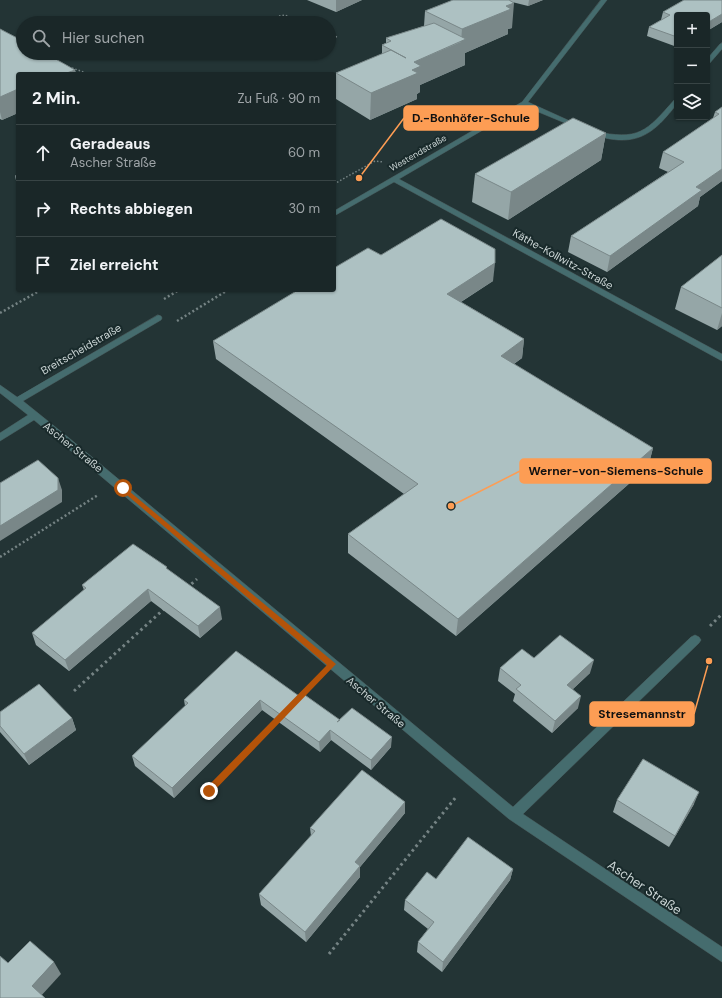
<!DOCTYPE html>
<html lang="de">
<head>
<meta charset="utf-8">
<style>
	body { margin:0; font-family:"DM Sans",sans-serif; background:#232f30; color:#f1f3f6 }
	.controls { position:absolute; right:12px; top:12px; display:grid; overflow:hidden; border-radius:4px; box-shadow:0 1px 3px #0004 }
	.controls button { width:36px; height:36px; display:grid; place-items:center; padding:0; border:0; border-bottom:1px solid #384445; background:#1a2728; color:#f1f3f6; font:20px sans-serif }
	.stop { position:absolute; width:12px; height:12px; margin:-9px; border:3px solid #b45309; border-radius:50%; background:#fff }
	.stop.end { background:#b45309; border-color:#fff; box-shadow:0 1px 4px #0008 }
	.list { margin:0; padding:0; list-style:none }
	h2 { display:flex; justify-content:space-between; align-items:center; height:52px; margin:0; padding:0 16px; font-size:17px }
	h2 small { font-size:13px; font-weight:400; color:#9fa5a8 }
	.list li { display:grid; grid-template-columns:26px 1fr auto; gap:12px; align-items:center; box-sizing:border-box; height:56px; padding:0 16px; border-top:1px solid #384445 }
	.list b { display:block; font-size:15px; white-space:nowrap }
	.list p { margin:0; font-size:13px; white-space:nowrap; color:#9fa5a8 }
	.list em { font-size:13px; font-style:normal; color:#9fa5a8 }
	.icon { flex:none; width:22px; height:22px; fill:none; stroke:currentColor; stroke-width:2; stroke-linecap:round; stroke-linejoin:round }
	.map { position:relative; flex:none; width:722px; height:998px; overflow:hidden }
	.search { position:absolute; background:#1a2728; box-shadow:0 1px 3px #0004; left:16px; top:16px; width:320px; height:44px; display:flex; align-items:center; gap:10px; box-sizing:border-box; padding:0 14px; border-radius:22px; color:#9fa5a8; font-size:15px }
	.panel { position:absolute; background:#1a2728; box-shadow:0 1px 3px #0004; left:16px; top:72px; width:320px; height:220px; border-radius:4px }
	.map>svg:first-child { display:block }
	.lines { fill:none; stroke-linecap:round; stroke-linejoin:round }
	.street-casing { stroke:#425152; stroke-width:1 }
	.path-far2 { stroke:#758384; stroke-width:1.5; stroke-dasharray:1.5 2; stroke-linecap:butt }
	.path-far1 { stroke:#758384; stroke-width:2.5; stroke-dasharray:2 2.5; stroke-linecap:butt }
	.path { stroke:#758384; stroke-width:3; stroke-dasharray:2.5 3.5; stroke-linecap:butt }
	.street { fill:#456c6e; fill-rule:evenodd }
	.wall { fill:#95a6a7 }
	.shaded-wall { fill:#798788 }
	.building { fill:#adc1c2; stroke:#798788 }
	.route { fill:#b45309 }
	.labels { text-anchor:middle; stroke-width:4; stroke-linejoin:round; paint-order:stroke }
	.far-street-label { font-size:9px; fill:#cdd7d7; stroke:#192a2b }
	.street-label { font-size:11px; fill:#cdd7d7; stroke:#192a2b }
	.near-street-label { font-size:13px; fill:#cdd7d7; stroke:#192a2b }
	.leader { fill:none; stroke:#fd9d54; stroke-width:1.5 }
	.callout-dot { fill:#fd9d54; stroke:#192a2b; stroke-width:1.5 }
	.callout { fill:#fd9d54; stroke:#fd9d54; stroke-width:1.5 }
	.callout-label { font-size:12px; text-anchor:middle; font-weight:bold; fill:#111 }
</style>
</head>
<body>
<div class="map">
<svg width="722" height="998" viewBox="0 0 722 998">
	<rect width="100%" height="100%" fill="#233435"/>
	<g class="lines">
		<defs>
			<g id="street">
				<polygon points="601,0 607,0 528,102 581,126 581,128 577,128 524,106 399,179 722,354 722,361 394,182 334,216 334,211 522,102"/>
				<polygon points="722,43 722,49 709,64 707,65 707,59 720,44"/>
				<path d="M 677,98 C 677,106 672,110 667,116 C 649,137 632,144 605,138 C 600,137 594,136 590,133 L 594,131 C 639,141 646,132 675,99 Z"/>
				<polygon points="158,315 161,316 162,318 161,320 23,401 69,438 513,807 691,637 695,635 699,637 701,640 699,643 523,814 722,947 722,962 509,819 34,420 0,441 0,433 28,415 0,393 0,385 17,397"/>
			</g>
		</defs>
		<use href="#street" class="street-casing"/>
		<g class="path-far2">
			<polyline points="279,16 285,15 303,23"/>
			<polyline points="329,34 337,37"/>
			<polyline points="72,68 89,74"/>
			<polyline points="334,184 375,161 383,162"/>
		</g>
		<g class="path-far1">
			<polyline points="164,299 179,290"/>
			<polyline points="0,313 41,290"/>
			<polyline points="177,321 228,290"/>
			<polyline points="0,557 98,495"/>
		</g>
		<g class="path">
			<polyline points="187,588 197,579"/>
			<polyline points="710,626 722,614"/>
			<polyline points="74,691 164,609"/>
			<polyline points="302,696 317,680"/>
			<polyline points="209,791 279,719"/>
			<polyline points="329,954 456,797"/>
		</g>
		<use href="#street" class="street"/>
	</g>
	<g class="wall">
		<polygon points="307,0 362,0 336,12"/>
		<polygon points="453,0 543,0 528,6 512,2 512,28 508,29 508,34 465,53 465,65 420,85 420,92 417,94 417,99 370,120 336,99 336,73 382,54 382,45 386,43 386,38 424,26 425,11"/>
		<polygon points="684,0 722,0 722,22 707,31 707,15 677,15 677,47 647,36 649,27 661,20 663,12"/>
		<polygon points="0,29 75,70 76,74 18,74 18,113 2,120 0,119"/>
		<polygon points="722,107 722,181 700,197 698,206 607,272 568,252 571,236 668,172 659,168 663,152 713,118 715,112"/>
		<polygon points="606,133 601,160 508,220 472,202 475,174"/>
		<polygon points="18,175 18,189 15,176"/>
		<polygon points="381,255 493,281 461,302 524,339 522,358 514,364 653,448 648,467 456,636 348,553 348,534 404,494 216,359 213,341"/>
		<polygon points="722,255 722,326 717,330 675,309 681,287"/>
		<polygon points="167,569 222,619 200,638 151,601 69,671 36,645 32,633 84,590 82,585"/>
		<polygon points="534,658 590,673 573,689 578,708 552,733 513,701 515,694 498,681 500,668"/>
		<polygon points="299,696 340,720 391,747 371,770 331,740 320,752 262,710 174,798 135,766 132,756 185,706 184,700"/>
		<polygon points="0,712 72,718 76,730 29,765 0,732"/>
		<polygon points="617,800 694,804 669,847 613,812"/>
		<polygon points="405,802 405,813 360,867 360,877 306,942 261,905 259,894 311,836 310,828"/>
		<polygon points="513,869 510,880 442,972 417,952 418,942 428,929 404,910 405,900 436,879"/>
	</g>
	<g class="shaded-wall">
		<polygon points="336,0 362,0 336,12"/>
		<polygon points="529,0 543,0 528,6"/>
		<polygon points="514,3 512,28 508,29 508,34 465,53 465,65 420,85 420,92 417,94 417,99 370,120 371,93 412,70 414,62 461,42 462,29 506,6"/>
		<polygon points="722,14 722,22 707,31 707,23"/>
		<polygon points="75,70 76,74 64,74"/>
		<polygon points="18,89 18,113 2,120 0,112 0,97"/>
		<polygon points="606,133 601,160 508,220 511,192"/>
		<polygon points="722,169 722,181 700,197 698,206 607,272 610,256 696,187"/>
		<polygon points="495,263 493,281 445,312 447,294"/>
		<polygon points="722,313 722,326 717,330"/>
		<polygon points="524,339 522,358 499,374 501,356"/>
		<polygon points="653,448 648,467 456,636 458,619"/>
		<polygon points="58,478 62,490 62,502 0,541 0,526"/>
		<polygon points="148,589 151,601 69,671 65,660"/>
		<polygon points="220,607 222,619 200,638 198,626"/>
		<polygon points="594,660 590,673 564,697 567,685"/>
		<polygon points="581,696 578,708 552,733 555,721"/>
		<polygon points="260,700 262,710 174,798 172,788"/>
		<polygon points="72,718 76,730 29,765 24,754"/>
		<polygon points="330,730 331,740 320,752 319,742"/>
		<polygon points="392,737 391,747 371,770 371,760"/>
		<polygon points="699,792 694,804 669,847"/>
		<polygon points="405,802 405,813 360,867 360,877 306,942 305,932 355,862"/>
		<polygon points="513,869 510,880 442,972 443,962"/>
		<polygon points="54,962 61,974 40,997 32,986"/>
	</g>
	<g class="building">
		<polygon points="453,0 509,0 514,3 506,6 511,9 462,29 425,11"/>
		<polygon points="684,0 722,0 722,14 707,23 707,15 677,15 677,37 649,27 670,15 663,12"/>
		<polygon points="434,23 466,39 414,62 421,66 412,70 418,73 371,93 336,73 391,50 406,58 382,45 391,41 386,38"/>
		<polygon points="0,29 23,41 23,53 45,53 75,70 64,74 18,74 18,89 0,97"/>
		<polygon points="722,107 722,169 696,187 702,190 610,256 571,236 684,162 663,152 719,114 715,112"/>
		<polygon points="573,118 606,133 511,192 475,174"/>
		<polygon points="18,175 18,178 15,176"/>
		<polygon points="441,219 495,249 495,263 447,294 524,339 501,356 653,448 458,619 348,534 418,484 213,341 298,290 334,290 334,268 368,248 381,255"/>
		<polygon points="722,255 722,308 681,287"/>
		<polygon points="38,460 58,478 58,490 0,526 0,483"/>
		<polygon points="133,544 167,567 166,568 220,607 198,626 148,589 65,660 32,633 86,588 82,585"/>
		<polygon points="560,635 594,660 567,685 581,696 555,721 516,689 521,685 500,668 522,649 534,658"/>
		<polygon points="236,651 299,696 302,693 340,720 337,722 352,708 392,737 371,760 330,730 319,742 260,700 172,788 132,756 188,703 184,700"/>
		<polygon points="39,684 72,718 24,754 0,726 0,712"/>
		<polygon points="643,759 699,792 675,836 617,800"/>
		<polygon points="362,770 405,802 355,862 360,866 305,932 259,894 315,831 310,828"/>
		<polygon points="468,837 513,869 443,962 418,942 434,922 405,900 427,872 436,879"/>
		<polygon points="30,941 54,962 32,986 45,998 0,998 0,956 8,963"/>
	</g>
	<polygon class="route" points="123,486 336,664 212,793 209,794 205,791 206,788 327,665 121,490 121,487"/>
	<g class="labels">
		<g class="far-street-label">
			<text transform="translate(418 153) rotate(-30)" y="3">Westendstraße</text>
		</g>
		<g class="street-label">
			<text transform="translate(563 259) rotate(29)" y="4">Käthe-Kollwitz-Straße</text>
			<text transform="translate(81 349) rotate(-30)" y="4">Breitscheidstraße</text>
			<text transform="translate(73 447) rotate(39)" y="4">Ascher Straße</text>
			<text transform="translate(376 702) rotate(40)" y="4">Ascher Straße</text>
		</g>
		<g class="near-street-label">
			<text transform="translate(645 887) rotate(34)" y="5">Ascher Straße</text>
		</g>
	</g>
	<path class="leader" d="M359 178L404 118M451 506L520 471M709 661L694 714"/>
	<g class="callout-dot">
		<circle cx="359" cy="178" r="4"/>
		<circle cx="451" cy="506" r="4"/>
		<circle cx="709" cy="661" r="4"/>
	</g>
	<g class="callout">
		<rect x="404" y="106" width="134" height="24" rx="4"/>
		<rect x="520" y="459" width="191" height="24" rx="4"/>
		<rect x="590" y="702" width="104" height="24" rx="4"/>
	</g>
	<g class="callout-label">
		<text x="471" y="122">D.-Bonhöfer-Schule</text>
		<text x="616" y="475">Werner-von-Siemens-Schule</text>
		<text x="642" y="718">Stresemannstr</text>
	</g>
</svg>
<div class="controls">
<button>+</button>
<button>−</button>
<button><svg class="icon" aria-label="layers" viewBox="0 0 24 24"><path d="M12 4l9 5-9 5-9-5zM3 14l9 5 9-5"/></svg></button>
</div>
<div class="stop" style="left:123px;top:488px"></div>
<div class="stop end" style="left:209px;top:791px"></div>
<div class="search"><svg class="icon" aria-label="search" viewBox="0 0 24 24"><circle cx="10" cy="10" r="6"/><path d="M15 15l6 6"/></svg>Hier suchen</div>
<section class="panel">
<h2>2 Min.<small>Zu Fuß · 90 m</small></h2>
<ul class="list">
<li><svg class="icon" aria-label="ahead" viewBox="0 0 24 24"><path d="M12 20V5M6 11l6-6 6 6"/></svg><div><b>Geradeaus</b><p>Ascher Straße</p></div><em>60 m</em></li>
<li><svg class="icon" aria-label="right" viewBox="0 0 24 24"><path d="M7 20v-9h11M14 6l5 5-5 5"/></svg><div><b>Rechts abbiegen</b></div><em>30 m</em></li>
<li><svg class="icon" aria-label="arrive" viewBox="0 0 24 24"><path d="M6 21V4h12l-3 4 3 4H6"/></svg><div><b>Ziel erreicht</b></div></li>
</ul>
</section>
</div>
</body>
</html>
